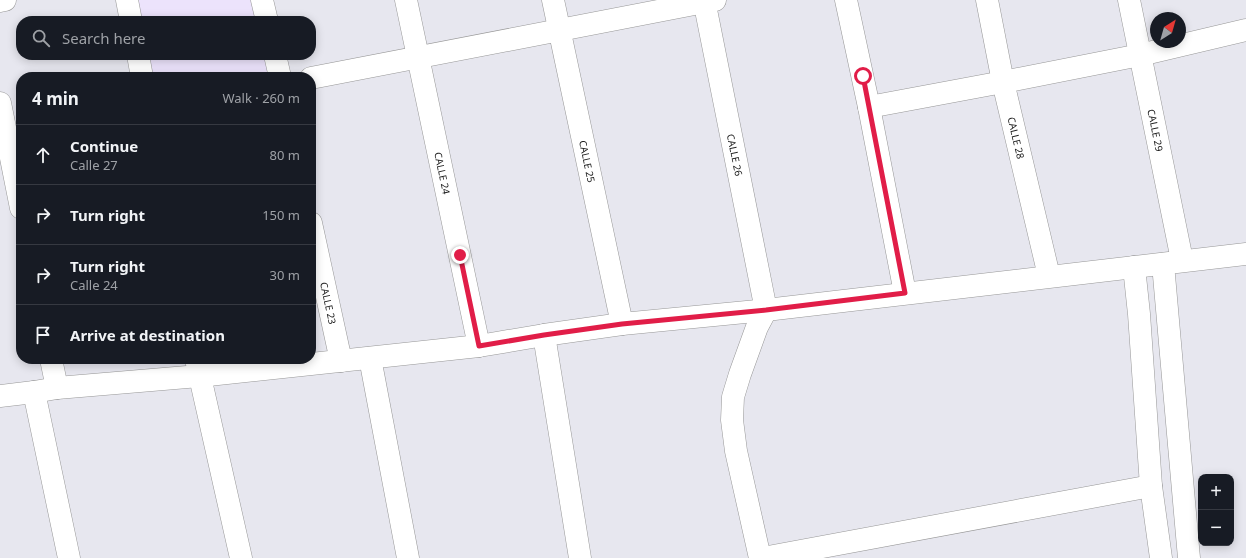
<!DOCTYPE html>
<html lang="en">
<head>
<meta charset="utf-8">
<style>
	body { margin:0; font-family:"Noto Sans",sans-serif; background:#20242c; color:#f1f3f6 }
	.controls { position:absolute; right:12px; bottom:12px; display:grid; overflow:hidden; border-radius:8px; box-shadow:0 2px 10px #0003 }
	.controls button { width:36px; height:36px; display:grid; place-items:center; padding:0; border:0; border-bottom:1px solid #363941; background:#171b24; color:#f1f3f6; font:20px sans-serif }
	.compass { position:absolute; left:1150px; top:12px; width:36px; height:36px; border-radius:50%; background:#171b24; box-shadow:0 2px 10px #0003; rotate:37deg }
	.stop { position:absolute; width:12px; height:12px; margin:-9px; border:3px solid #e11d48; border-radius:50%; background:#fff }
	.stop.end { background:#e11d48; border-color:#fff; box-shadow:0 1px 4px #0008 }
	.list { margin:0; padding:0; list-style:none }
	h2 { display:flex; justify-content:space-between; align-items:center; height:52px; margin:0; padding:0 16px; font-size:17px }
	h2 small { font-size:13px; font-weight:400; color:#9ea1a6 }
	.list li { display:grid; grid-template-columns:26px 1fr auto; gap:12px; align-items:center; box-sizing:border-box; height:60px; padding:0 16px; border-top:1px solid #363941 }
	.list b { display:block; font-size:15px; white-space:nowrap }
	.list p { margin:0; font-size:13px; white-space:nowrap; color:#9ea1a6 }
	.list em { font-size:13px; font-style:normal; color:#9ea1a6 }
	.icon { flex:none; width:22px; height:22px; fill:none; stroke:currentColor; stroke-width:2; stroke-linecap:round; stroke-linejoin:round }
	.map { position:relative; flex:none; width:1246px; height:558px; overflow:hidden }
	.search { position:absolute; background:#171b24; box-shadow:0 2px 10px #0003; left:16px; top:16px; width:300px; height:44px; display:flex; align-items:center; gap:10px; box-sizing:border-box; padding:0 14px; border-radius:16px; color:#9ea1a6; font-size:15px }
	.panel { position:absolute; background:#171b24; box-shadow:0 2px 10px #0003; left:16px; top:72px; width:300px; height:292px; border-radius:16px }
	.map>svg:first-child { display:block }
	.education { fill:#ece3fc }
	.lines { fill:none; stroke-linecap:round; stroke-linejoin:round }
	.minor-casing { stroke:#979797; stroke-width:23 }
	.minor { stroke:#fff; stroke-width:22 }
	.route { stroke:#e11d48; stroke-width:5 }
	.labels { text-anchor:middle; stroke-width:3.5; stroke-linejoin:round; paint-order:stroke }
	.street-label { font-size:10px; fill:#202020; stroke:#fff }
</style>
</head>
<body>
<div class="map">
<svg width="1246" height="558" viewBox="0 0 1246 558">
	<rect width="100%" height="100%" fill="#e7e7ef"/>
	<g class="education">
		<polygon points="137,0 254,0 258,21 141,21"/>
		<polygon points="148,55 265,55 269,77 153,77"/>
	</g>
	<g class="lines">
		<defs>
			<g id="minor">
				<polyline points="127,0 131,21"/>
				<polyline points="262,0 267,21"/>
				<path id="s1" d="M 406,0 L 479,346"/>
				<path id="s2" d="M 553,0 L 622,324"/>
				<path id="s3" d="M 704,0 L 766,310 L 757,327 L 740,374 L 733,397 L 732,420 L 736,451 L 760,558"/>
				<polyline points="846,0 869,107 905,293"/>
				<path id="s4" d="M 987,0 L 1003,82 L 1049,276"/>
				<path id="s5" d="M 1129,0 L 1182,260"/>
				<polyline points="0,1 5,0"/>
				<polyline points="138,55 142,77"/>
				<polyline points="275,55 280,77"/>
				<polyline points="311,78 715,0"/>
				<polyline points="0,103 21,208"/>
				<polyline points="869,107 1003,82 1140,55 1246,30"/>
				<path id="s6" d="M 311,223 L 341,361"/>
				<polyline points="1163,264 1189,558"/>
				<polyline points="1134,267 1139,314 1151,486 1161,558"/>
				<polyline points="544,335 580,558"/>
				<polyline points="370,358 408,558"/>
				<polyline points="51,359 57,388"/>
				<polyline points="196,359 241,558"/>
				<polyline points="34,392 69,558"/>
				<polyline points="0,396 34,392 57,388 199,376 479,346 544,335 622,324 766,310 1246,254"/>
				<polyline points="763,558 1151,486"/>
			</g>
		</defs>
		<use href="#minor" class="minor-casing"/>
		<use href="#minor" class="minor"/>
	</g>
	<g class="lines">
		<polyline class="route" points="460,255 479,346 544,335 622,324 766,310 905,293 863,76"/>
	</g>
	<g class="labels">
		<g class="street-label">
			<text dy="4" stroke="none"><textPath href="#s5" startOffset="133">CALLE 29</textPath></text>
			<text dy="4" stroke="none"><textPath href="#s4" startOffset="141">CALLE 28</textPath></text>
			<text dy="4" stroke="none"><textPath href="#s3" startOffset="158">CALLE 26</textPath></text>
			<text dy="4" stroke="none"><textPath href="#s2" startOffset="165">CALLE 25</textPath></text>
			<text dy="4" stroke="none"><textPath href="#s1" startOffset="177">CALLE 24</textPath></text>
			<text dy="4" stroke="none"><textPath href="#s6" startOffset="82">CALLE 23</textPath></text>
		</g>
	</g>
</svg>
<div class="controls">
<button>+</button>
<button>−</button>
</div>
<svg class="compass" viewBox="-18 -18 36 36"><path d="M0-13l5 13h-10z" fill="#e53935"/><path d="M0 13l5-13h-10z" fill="#9ea1a6"/></svg>
<div class="stop" style="left:863px;top:76px"></div>
<div class="stop end" style="left:460px;top:255px"></div>
<div class="search"><svg class="icon" aria-label="search" viewBox="0 0 24 24"><circle cx="10" cy="10" r="6"/><path d="M15 15l6 6"/></svg>Search here</div>
<section class="panel">
<h2>4 min<small>Walk · 260 m</small></h2>
<ul class="list">
<li><svg class="icon" aria-label="ahead" viewBox="0 0 24 24"><path d="M12 20V5M6 11l6-6 6 6"/></svg><div><b>Continue</b><p>Calle 27</p></div><em>80 m</em></li>
<li><svg class="icon" aria-label="right" viewBox="0 0 24 24"><path d="M7 20v-9h11M14 6l5 5-5 5"/></svg><div><b>Turn right</b></div><em>150 m</em></li>
<li><svg class="icon" aria-label="right" viewBox="0 0 24 24"><path d="M7 20v-9h11M14 6l5 5-5 5"/></svg><div><b>Turn right</b><p>Calle 24</p></div><em>30 m</em></li>
<li><svg class="icon" aria-label="arrive" viewBox="0 0 24 24"><path d="M6 21V4h12l-3 4 3 4H6"/></svg><div><b>Arrive at destination</b></div></li>
</ul>
</section>
</div>
</body>
</html>
